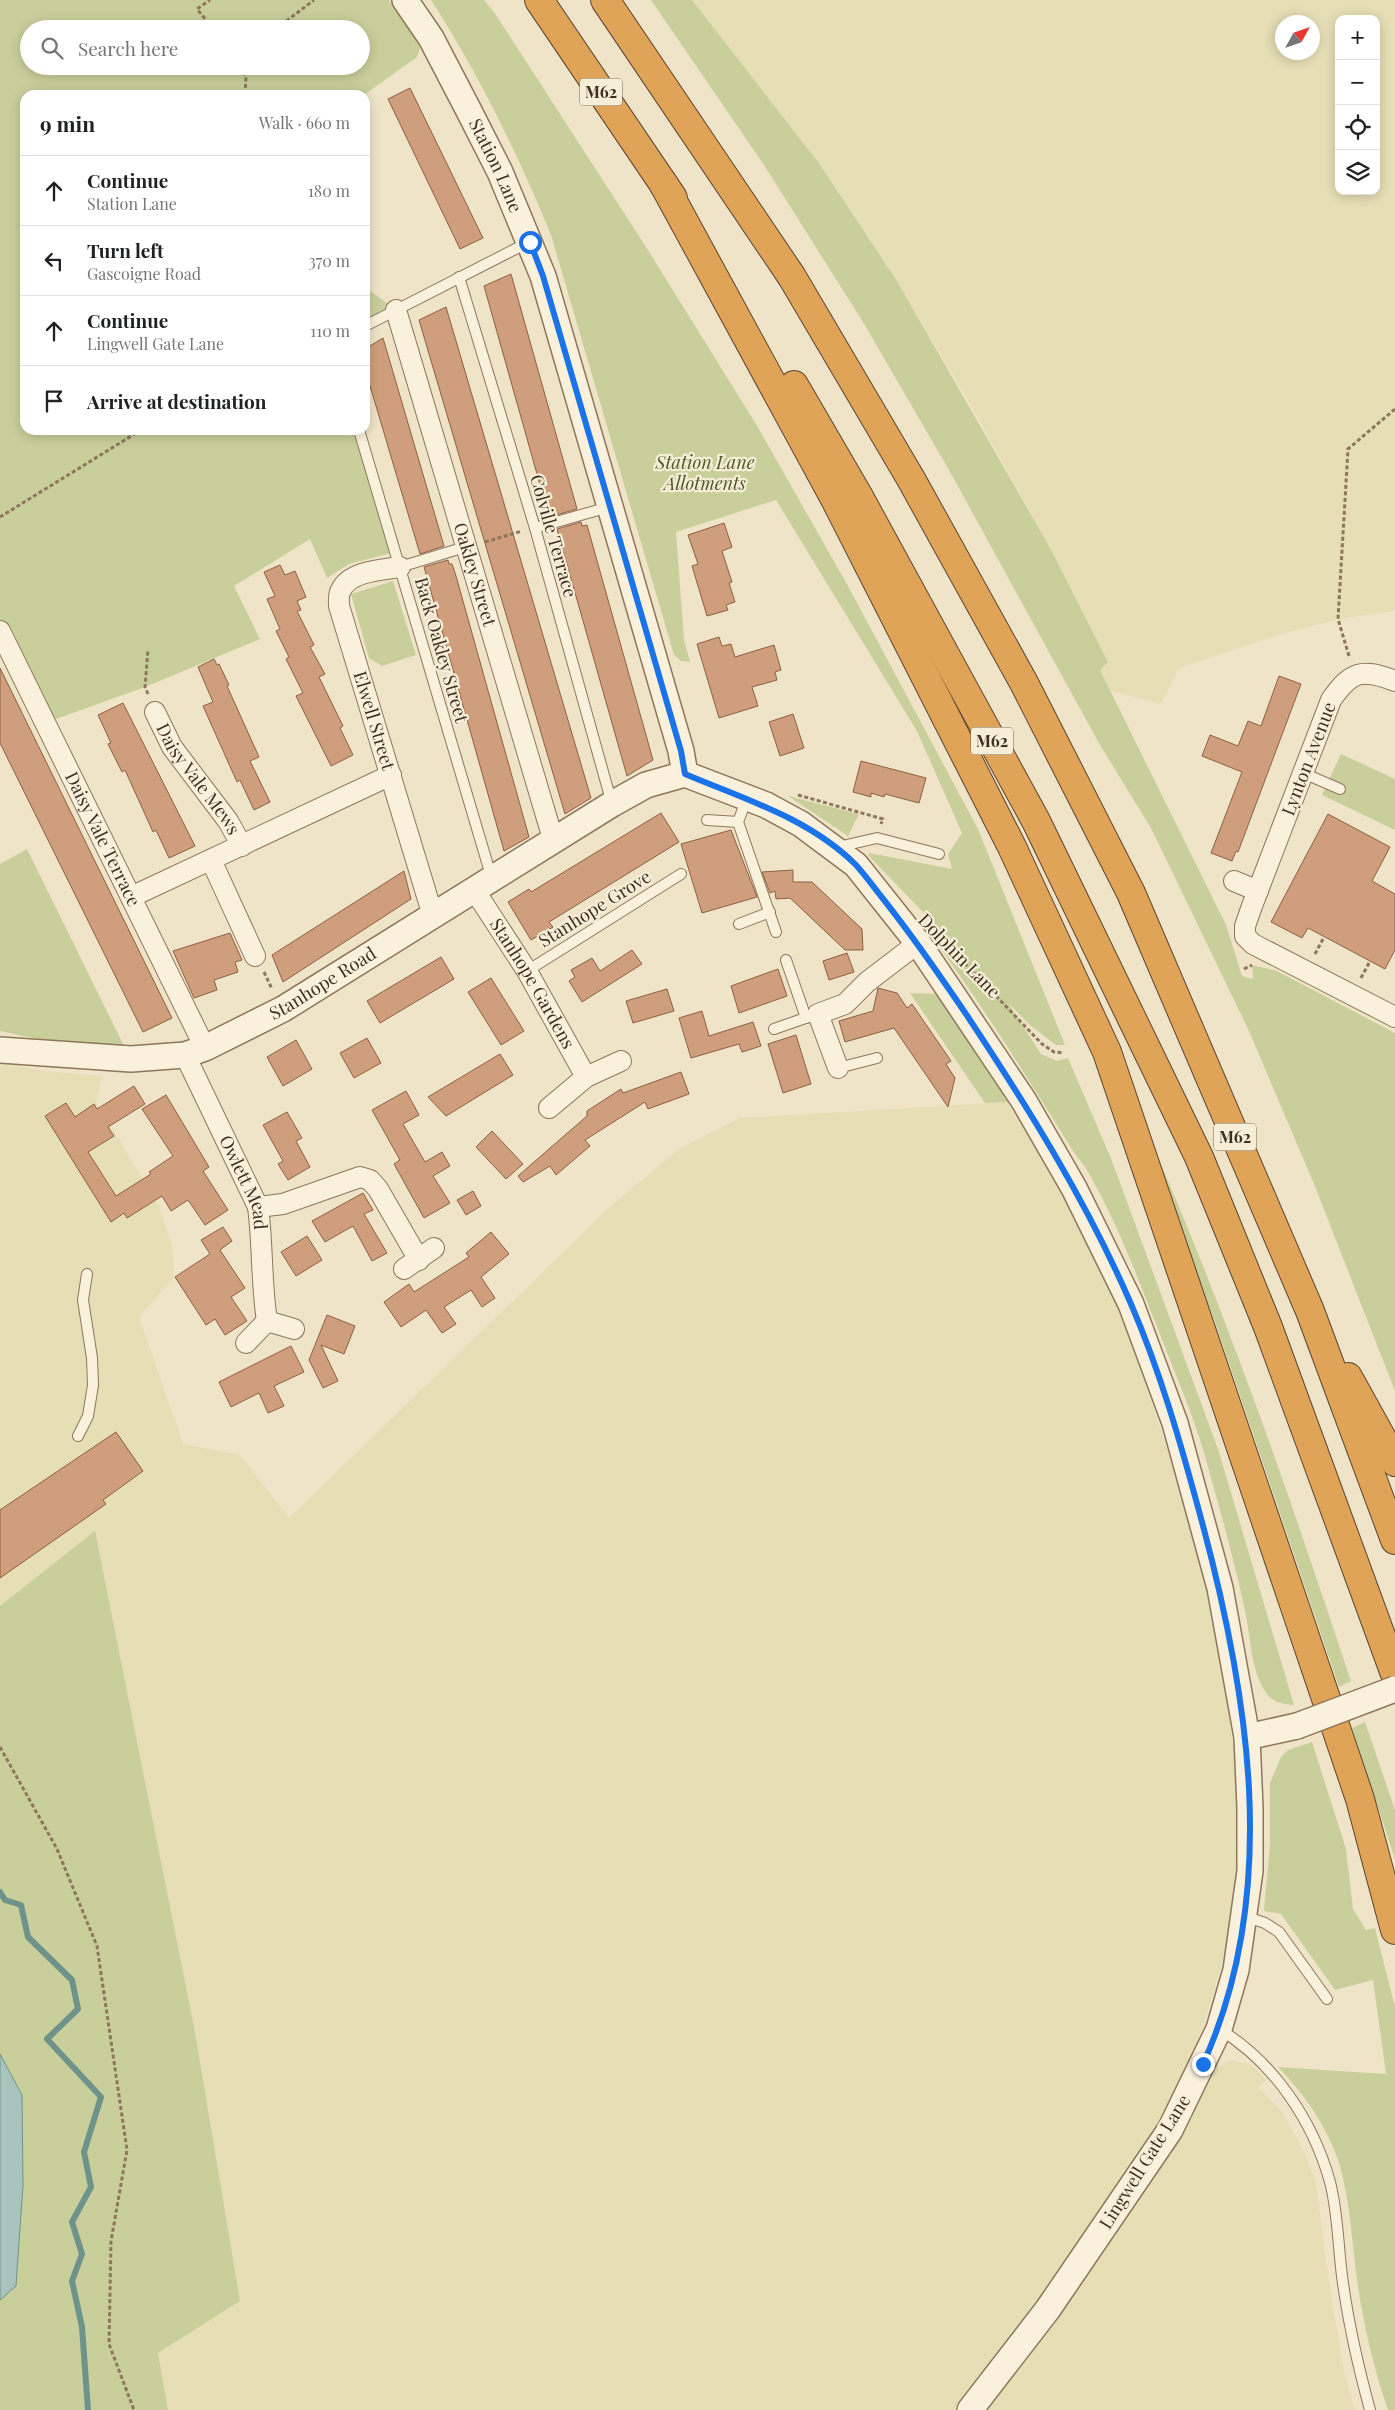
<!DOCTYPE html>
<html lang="en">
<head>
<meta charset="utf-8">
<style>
	body { margin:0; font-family:"Playfair Display",serif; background:#f6f6f6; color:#202124 }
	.controls { position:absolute; right:15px; top:15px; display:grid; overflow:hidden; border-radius:10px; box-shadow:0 2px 12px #0003 }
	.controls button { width:45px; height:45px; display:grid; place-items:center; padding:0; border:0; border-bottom:1px solid #e0e0e0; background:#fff; color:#202124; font:25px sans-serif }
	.compass { position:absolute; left:1275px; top:15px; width:45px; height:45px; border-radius:50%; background:#fff; box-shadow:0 2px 12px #0003; rotate:50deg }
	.stop { position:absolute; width:15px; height:15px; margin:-11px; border:4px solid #1a73e8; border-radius:50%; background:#fff }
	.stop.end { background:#1a73e8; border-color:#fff; box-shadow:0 1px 5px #0008 }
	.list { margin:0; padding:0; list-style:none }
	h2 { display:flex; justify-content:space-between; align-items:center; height:65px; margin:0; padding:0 20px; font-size:21px }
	h2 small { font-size:16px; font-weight:400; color:#757577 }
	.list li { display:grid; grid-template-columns:32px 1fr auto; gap:15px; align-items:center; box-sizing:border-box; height:70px; padding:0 20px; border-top:1px solid #e0e0e0 }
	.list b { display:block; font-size:19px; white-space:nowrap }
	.list p { margin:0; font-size:16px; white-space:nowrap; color:#757577 }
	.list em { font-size:16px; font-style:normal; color:#757577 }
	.icon { flex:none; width:28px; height:28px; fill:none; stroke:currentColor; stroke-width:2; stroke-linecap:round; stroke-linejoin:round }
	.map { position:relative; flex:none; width:1395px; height:2410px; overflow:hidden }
	.search { position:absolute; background:#fff; box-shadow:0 2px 12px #0003; left:20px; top:20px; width:350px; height:55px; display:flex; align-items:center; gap:12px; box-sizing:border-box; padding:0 18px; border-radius:28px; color:#757577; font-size:19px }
	.panel { position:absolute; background:#fff; box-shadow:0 2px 12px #0003; left:20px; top:90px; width:350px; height:345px; border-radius:15px }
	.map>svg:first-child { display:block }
	.farmland { fill:#e6deb5; fill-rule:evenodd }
	.green { fill:#c9cf9b; fill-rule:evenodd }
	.water { fill:#a9c4bc; stroke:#6f938a }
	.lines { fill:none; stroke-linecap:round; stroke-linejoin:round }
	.stream { stroke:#6f938a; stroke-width:6 }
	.building { fill:#cf9f7d; stroke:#8d5f41 }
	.service-casing { stroke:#8d765c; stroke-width:12 }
	.minor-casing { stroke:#8d765c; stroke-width:22 }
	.tertiary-casing { stroke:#8d765c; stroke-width:28 }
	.motorway-casing { stroke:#5b4430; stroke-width:30 }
	.path { stroke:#8d765c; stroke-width:3; stroke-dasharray:4 2.5; stroke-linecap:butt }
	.service { stroke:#faf1dc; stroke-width:10 }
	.minor { stroke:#faf1dc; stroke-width:20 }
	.tertiary { stroke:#faf1dc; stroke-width:25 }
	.motorway { stroke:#e0a458; stroke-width:28 }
	.tertiary-bridge-casing { stroke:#8d765c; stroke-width:28; stroke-linecap:butt }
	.tertiary-bridge { stroke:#faf1dc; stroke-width:25 }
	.route { stroke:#1a73e8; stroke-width:6 }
	.labels { text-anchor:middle; stroke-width:4.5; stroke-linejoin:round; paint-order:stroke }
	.shield { fill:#f7eed8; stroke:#756857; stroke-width:1 }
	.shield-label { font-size:16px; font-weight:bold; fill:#3d2e20 }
	.street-label { font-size:18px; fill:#3d2e20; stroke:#f7eed8 }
	.park-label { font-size:18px; font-style:italic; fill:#4d5a26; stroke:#f7eed8 }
</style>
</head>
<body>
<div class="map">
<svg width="1395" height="2410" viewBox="0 0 1395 2410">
	<rect width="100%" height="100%" fill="#f0e4c8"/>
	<g class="farmland">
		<path d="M 692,0 L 1395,0 L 1395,611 L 1344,618 L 1281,634 L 1179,668 L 1161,704 L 1108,690 L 1049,546 L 970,404 L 897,281 L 818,162 ZM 1339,19 L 1376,19 L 1376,191 L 1339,191 ZM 1282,22 L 1312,22 L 1312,52 L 1282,52 Z"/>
		<polygon points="0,1063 45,1071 102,1076 96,1102 159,1206 173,1248 174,1277 139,1317 183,1444 240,1455 289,1518 612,1205 679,1149 740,1118 1008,1102 1048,1169 1085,1238 1118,1309 1148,1390 1191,1524 1221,1654 1233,1743 1239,1843 1227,1947 1204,2023 1178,2090 1163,2119 1084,2238 959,2410 168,2410 158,2353 240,2301 195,2032 95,1532 0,1606"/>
		<polygon points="1230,2060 1251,2065 1266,2079 1259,2088 1283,2113 1303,2150 1316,2182 1327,2270 1344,2372 1355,2410 981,2410 1161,2165 1218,2067"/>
	</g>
	<g class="green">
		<path d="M 0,0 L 389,0 L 408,26 L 420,48 L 417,57 L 364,95 L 25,95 L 25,430 L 359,430 L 395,552 L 349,564 L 327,578 L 310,539 L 234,586 L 260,639 L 145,687 L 45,723 L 0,631 ZM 29,29 L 361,29 L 361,66 L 29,66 Z"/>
		<path d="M 431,0 L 484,0 L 496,15 L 646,247 L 756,424 L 848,586 L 978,829 L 1065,1045 L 1056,1045 L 1031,1026 L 1008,1003 L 1041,1054 L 1057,1061 L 1068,1058 L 1112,1161 L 1218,1449 L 1294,1705 C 1283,1704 1274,1703 1267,1694 C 1250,1671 1251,1637 1245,1611 C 1234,1558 1219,1507 1205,1456 C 1194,1417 1177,1379 1163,1342 C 1140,1285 1119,1225 1088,1172 C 1084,1164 1077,1158 1073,1151 C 1028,1079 985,1009 935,941 L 941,931 L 868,855 L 870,853 L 952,869 L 948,854 L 962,833 L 917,731 L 776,500 L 676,532 L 684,640 L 690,662 L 681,661 L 674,655 L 551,235 C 518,154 478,73 431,0 Z"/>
		<polygon points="651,0 692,0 818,162 897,281 1049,546 1108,662 1100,670 1226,925 1242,976 1253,979 1252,965 1277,971 1395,1033 1395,1391 1314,1184 1249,1031 1151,828 1100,745 949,470 863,322 764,165"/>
		<polygon points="365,287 396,310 365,326"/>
		<polygon points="393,581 416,655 382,666 369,658 351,594"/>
		<polygon points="1341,754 1395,779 1395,830 1322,795"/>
		<polygon points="788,796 859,814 848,836"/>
		<polygon points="27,849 125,1048 61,1044 0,1031 0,864"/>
		<polygon points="910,993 938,994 1008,1102 985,1103"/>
		<path d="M 1153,1146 C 1229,1320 1291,1500 1351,1681 L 1339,1687 L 1216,1325 L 1150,1147 Z"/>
		<polygon points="95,1531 195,2032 240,2301 158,2353 168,2410 0,2410 0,1606"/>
		<polygon points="1365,1722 1395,1810 1395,1859 1352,1728"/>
		<path d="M 1312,1742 L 1346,1849 L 1353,1909 L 1366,1930 L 1375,1928 L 1395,2007 L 1395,2410 L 1388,2410 C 1377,2378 1368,2344 1362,2310 C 1352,2262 1353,2210 1339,2163 C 1327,2126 1304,2094 1278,2067 L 1386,2074 L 1373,1980 L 1335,1990 L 1281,1914 L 1264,1911 L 1270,1844 L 1270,1783 L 1281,1757 L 1288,1750 Z"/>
	</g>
	<polygon class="water" points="0,2054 22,2095 23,2185 16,2286 0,2300"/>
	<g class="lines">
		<polyline class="stream" points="0,1892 5,1900 21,1905 28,1937 72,1980 78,2009 47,2039 101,2097 84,2152 91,2187 72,2222 82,2254 72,2281 82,2327 88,2410"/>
	</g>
	<g class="building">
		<polygon points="410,88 483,238 460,249 388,99"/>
		<polygon points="511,274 577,509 553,516 552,512 548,513 484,286"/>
		<polygon points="446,307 591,798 565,814 419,320"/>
		<polygon points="383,338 444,546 420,554 365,369 365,349"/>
		<polygon points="581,522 582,526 587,525 653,760 627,776 557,529"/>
		<polygon points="724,523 732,547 722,551 732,582 729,583 735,602 726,605 728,610 707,616 692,566 698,564 688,535"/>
		<polygon points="448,560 449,564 452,564 456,576 529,837 504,851 424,567"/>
		<polygon points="280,565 285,575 295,571 306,597 297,601 301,610 297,611 314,645 310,647 325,674 319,677 343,726 340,728 353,755 331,766 296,696 303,693 286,659 289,657 276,631 280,629 267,599 275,596 264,572"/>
		<polygon points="719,637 722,646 731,644 735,657 774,645 781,670 775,672 777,680 752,687 758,706 719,718 697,644"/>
		<polygon points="214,659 217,665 219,664 229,685 227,686 259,757 250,761 270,802 254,810 240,780 237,782 203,706 213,702 198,667"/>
		<polygon points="0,668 172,1018 143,1032 0,743"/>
		<polygon points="1279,676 1301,684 1238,852 1236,851 1232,861 1211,853 1242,772 1202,756 1210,735 1238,746 1248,721 1261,726"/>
		<polygon points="123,703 195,846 169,858 156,830 153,832 125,770 122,772 108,744 111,743 98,715"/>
		<polygon points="793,714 804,748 780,756 769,722"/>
		<polygon points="861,761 926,778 919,803 885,794 884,797 871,793 871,797 853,792"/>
		<polygon points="661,813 679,842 549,922 553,927 531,940 508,902 529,889 531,892"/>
		<polygon points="1328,814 1390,847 1372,881 1395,894 1395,950 1385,969 1308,928 1302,938 1271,922"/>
		<polygon points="731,830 757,897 702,913 681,844"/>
		<polygon points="793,870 793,882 812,882 862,929 863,950 845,950 790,898 776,899 775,891 770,893 762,872"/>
		<polygon points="404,871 411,899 283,982 272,955"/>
		<polygon points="230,933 242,960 235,962 238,972 214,980 217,990 194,998 173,951"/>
		<polygon points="632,950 642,964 582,1002 569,981 575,977 571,970 592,958 600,971"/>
		<polygon points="847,953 854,972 829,980 823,961"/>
		<polygon points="441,957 454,979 380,1023 367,1001"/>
		<polygon points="778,969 787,996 739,1013 731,986"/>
		<polygon points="491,978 524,1031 501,1045 468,992"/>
		<polygon points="878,988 897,993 907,1008 912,1004 951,1061 946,1064 955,1078 948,1107 894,1028 845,1042 839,1021 873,1011"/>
		<polygon points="667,989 674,1011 633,1023 626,1001"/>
		<polygon points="702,1011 709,1036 753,1022 761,1046 742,1052 739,1044 691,1058 679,1018"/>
		<polygon points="796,1035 811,1084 783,1093 768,1044"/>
		<polygon points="367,1038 381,1063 354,1078 340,1053"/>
		<polygon points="296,1040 312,1069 283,1086 267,1057"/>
		<polygon points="500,1054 513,1075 446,1116 428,1097"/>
		<polygon points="681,1072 689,1094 648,1109 645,1102 585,1140 590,1146 556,1175 550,1166 523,1182 518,1176 587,1116 587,1111 621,1089 623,1093"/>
		<polygon points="134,1086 145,1104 108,1127 114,1136 88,1152 116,1196 151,1174 149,1172 173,1156 142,1109 166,1095 209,1167 203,1171 228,1210 205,1225 188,1200 171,1211 162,1196 127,1218 124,1213 111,1222 45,1116 66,1103 75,1117 94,1104 97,1109"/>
		<polygon points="406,1091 419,1115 403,1124 425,1162 442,1152 450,1166 433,1176 450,1203 424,1218 394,1164 400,1160 372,1110"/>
		<polygon points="287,1112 302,1138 296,1141 310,1167 288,1180 278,1164 283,1161 263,1125"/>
		<polygon points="492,1131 523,1164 506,1179 476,1147"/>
		<polygon points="473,1191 481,1206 466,1215 457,1200"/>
		<polygon points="363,1193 373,1210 364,1214 387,1253 372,1261 353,1226 325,1242 312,1221"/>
		<polygon points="223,1227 232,1241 220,1250 245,1288 231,1297 247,1321 225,1335 215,1319 206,1325 175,1277 210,1254 201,1240"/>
		<polygon points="491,1232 509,1254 481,1277 495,1298 482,1307 471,1290 444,1307 456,1324 442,1333 426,1310 401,1327 384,1302 409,1284 414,1292 469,1257 466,1253"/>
		<polygon points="307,1236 322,1260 296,1276 281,1252"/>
		<polygon points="327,1315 355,1326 344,1354 321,1345 338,1381 323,1388 309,1360"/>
		<polygon points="291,1346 304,1372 274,1386 284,1406 268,1413 259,1393 231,1407 219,1382"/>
		<polygon points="116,1432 143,1471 103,1500 106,1504 0,1578 0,1510"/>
	</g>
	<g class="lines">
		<defs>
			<g id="service">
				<polyline points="459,277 535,528 612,804"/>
				<polyline points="365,326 529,242"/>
				<polyline points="359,430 492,879"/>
				<polyline points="535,528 609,507"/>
				<polyline points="400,567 465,547"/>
				<polyline points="1303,773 1340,789"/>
				<polyline points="747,798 738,822 776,932"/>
				<polyline points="707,820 738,822"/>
				<polyline points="838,847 877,838 939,854"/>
				<polyline points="739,924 770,912"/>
				<polyline points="786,960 806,1018"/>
				<polyline points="527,971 681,874"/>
				<polyline points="774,1029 811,1016"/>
				<polyline points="838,1068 877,1058"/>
				<polyline points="78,1436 88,1416 93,1385 92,1358 83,1300 87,1274"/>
				<polyline points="1244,1916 1265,1923 1279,1932 1327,1999"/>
				<path d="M 1219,2029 C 1274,2062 1313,2121 1330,2182 C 1338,2213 1338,2245 1342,2276 C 1348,2322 1358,2366 1370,2410"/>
			</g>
			<g id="minor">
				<path id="s1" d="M 396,310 L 553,839"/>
				<path id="s2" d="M 400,567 C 381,570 350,571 341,590 C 338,594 339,601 339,606 L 433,916"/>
				<path id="s3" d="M 0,631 L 205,1048"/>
				<path d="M 1395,681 C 1362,668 1351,671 1331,700 L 1252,906 L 1245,926 L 1245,936 L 1253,944 L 1395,1017"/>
				<path id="s4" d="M 155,712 L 172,747 L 228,821 L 242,846"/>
				<polyline points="211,860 255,956"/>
				<polyline points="1234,881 1258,891"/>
				<path id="s5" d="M 475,891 L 527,971 L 586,1077"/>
				<polyline points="131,897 391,775"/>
				<path id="s6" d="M 185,1055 L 258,1207 C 263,1245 261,1283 267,1321"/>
				<polyline points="838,1068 818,1014 845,1004 867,982 918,943"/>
				<polyline points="549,1108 586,1077 621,1061"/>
				<polyline points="258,1207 283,1204 360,1177 370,1180 378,1189 419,1260"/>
				<polyline points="404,1269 434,1248"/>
				<polyline points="246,1343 267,1321 294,1329"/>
			</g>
			<g id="tertiary">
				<path id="s7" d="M 405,0 L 431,38 L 469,111 L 500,172 L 543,276 L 681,751 L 685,774"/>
				<path id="s8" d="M 0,1050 L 131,1059 L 185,1055 L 205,1048 L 283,1009 L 612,804 L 646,785 L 685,774 L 766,805 L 801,824 L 856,865 L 918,943 L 1024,1101 L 1074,1188 L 1131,1304 L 1175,1423 L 1220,1588 L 1247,1737 L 1250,1808 L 1250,1871 L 1236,1970 L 1219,2029 L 1170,2130 L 1048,2309 L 970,2410"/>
				<polyline points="1247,1737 1297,1726"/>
			</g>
			<g id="motorway">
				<polyline points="539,0 673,198"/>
				<polyline points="605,0 792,277 911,479 1024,683 1131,893 1310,1311 1395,1540"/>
				<polyline points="663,183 835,499 1012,847 1107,1052 1360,1799 1395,1930"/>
				<polyline points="794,385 858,495 1036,821 1199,1157 1268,1327 1395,1674"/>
				<polyline points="1348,1377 1395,1462"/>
			</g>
		</defs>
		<use href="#service" class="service-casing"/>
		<use href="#minor" class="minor-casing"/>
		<use href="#tertiary" class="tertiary-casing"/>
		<use href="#motorway" class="motorway-casing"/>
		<g class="path">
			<polyline points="209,29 211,26 197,9 210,0"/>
			<polyline points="276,29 314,0"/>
			<polyline points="240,66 246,77 245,95"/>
			<polyline points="0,517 141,430"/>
			<polyline points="485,542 522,531"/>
			<polyline points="1349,656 1338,619 1348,449 1395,409"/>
			<polyline points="148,694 145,687 148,650"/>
			<polyline points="798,795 883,819 881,824"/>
			<polyline points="951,949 1042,1044 1054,1052 1064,1053"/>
			<polyline points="1315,954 1323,939"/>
			<polyline points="1244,969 1252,965"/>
			<polyline points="264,972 272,989"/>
			<polyline points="1361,978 1369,963"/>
			<polyline points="0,1747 57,1849 97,1946 127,2150 111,2241 109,2344 134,2410"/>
		</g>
		<use href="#service" class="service"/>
		<use href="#minor" class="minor"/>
		<use href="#tertiary" class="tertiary"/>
		<use href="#motorway" class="motorway"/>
		<defs>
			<polyline id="tertiary-bridge" points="1297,1726 1395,1689"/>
		</defs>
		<use href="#tertiary-bridge" class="tertiary-bridge-casing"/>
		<use href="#tertiary-bridge" class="tertiary-bridge"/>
	</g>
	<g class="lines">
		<path class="route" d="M 530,242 L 543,276 L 681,751 L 685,774 C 744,799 809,818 856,865 C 866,876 875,889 884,900 C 914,938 941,977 968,1017 C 1029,1109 1087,1202 1131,1304 C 1160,1371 1180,1441 1199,1511 C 1248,1689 1282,1890 1203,2064"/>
	</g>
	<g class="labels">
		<g class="shield">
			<rect x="580" y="78.5" width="42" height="27" rx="4"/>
			<rect x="971" y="727.5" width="42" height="27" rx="4"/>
			<rect x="1214" y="1123.5" width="42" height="27" rx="4"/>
		</g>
		<g class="shield-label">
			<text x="601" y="98">M62</text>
			<text x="992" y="747">M62</text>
			<text x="1235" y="1143">M62</text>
		</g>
		<g class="street-label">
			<text dy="6" stroke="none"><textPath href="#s7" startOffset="189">Station Lane</textPath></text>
			<text transform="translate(553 536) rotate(74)" y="6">Colville Terrace</text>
			<text dy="6" stroke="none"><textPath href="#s1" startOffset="276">Oakley Street</textPath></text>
			<text transform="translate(441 650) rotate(74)" y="6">Back Oakley Street</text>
			<text dy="6" stroke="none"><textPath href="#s2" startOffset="202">Elwell Street</textPath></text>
			<text transform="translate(1309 759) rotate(-69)" y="6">Lynton Avenue</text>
			<text dy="6" stroke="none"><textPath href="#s4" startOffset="80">Daisy Vale Mews</textPath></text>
			<text dy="6" stroke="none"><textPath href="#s3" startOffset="232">Daisy Vale Terrace</textPath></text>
			<text transform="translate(595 909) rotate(-32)" y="6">Stanhope Grove</text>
			<text transform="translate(959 956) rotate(46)" y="6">Dolphin Lane</text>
			<text dy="6" stroke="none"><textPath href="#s8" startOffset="341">Stanhope Road</textPath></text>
			<text dy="6" stroke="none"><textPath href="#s5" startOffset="109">Stanhope Gardens</textPath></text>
			<text dy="6" stroke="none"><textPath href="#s6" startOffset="141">Owlett Mead</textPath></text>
			<text transform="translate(1145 2162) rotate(-58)" y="6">Lingwell Gate Lane</text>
		</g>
		<g class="park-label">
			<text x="705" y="469">Station Lane<tspan x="705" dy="21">Allotments</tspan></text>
		</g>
	</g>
</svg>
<div class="controls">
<button>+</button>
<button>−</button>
<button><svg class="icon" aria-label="locate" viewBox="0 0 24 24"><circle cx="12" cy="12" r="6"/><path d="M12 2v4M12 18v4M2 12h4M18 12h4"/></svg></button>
<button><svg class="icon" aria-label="layers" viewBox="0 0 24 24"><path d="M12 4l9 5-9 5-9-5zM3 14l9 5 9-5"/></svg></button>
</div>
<svg class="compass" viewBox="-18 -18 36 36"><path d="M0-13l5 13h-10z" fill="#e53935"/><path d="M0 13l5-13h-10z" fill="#757577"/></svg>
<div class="stop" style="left:530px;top:242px"></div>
<div class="stop end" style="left:1203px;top:2064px"></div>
<div class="search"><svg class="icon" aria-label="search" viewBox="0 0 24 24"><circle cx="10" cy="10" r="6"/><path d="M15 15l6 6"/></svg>Search here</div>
<section class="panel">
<h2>9 min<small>Walk · 660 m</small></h2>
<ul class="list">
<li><svg class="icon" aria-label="ahead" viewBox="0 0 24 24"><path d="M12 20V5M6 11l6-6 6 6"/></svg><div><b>Continue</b><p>Station Lane</p></div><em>180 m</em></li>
<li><svg class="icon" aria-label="left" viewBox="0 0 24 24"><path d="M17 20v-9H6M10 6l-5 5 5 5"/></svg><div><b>Turn left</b><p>Gascoigne Road</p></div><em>370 m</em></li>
<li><svg class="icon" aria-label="ahead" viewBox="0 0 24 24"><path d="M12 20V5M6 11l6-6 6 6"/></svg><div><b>Continue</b><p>Lingwell Gate Lane</p></div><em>110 m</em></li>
<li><svg class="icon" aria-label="arrive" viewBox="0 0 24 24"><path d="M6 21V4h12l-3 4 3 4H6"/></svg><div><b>Arrive at destination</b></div></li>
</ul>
</section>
</div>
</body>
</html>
